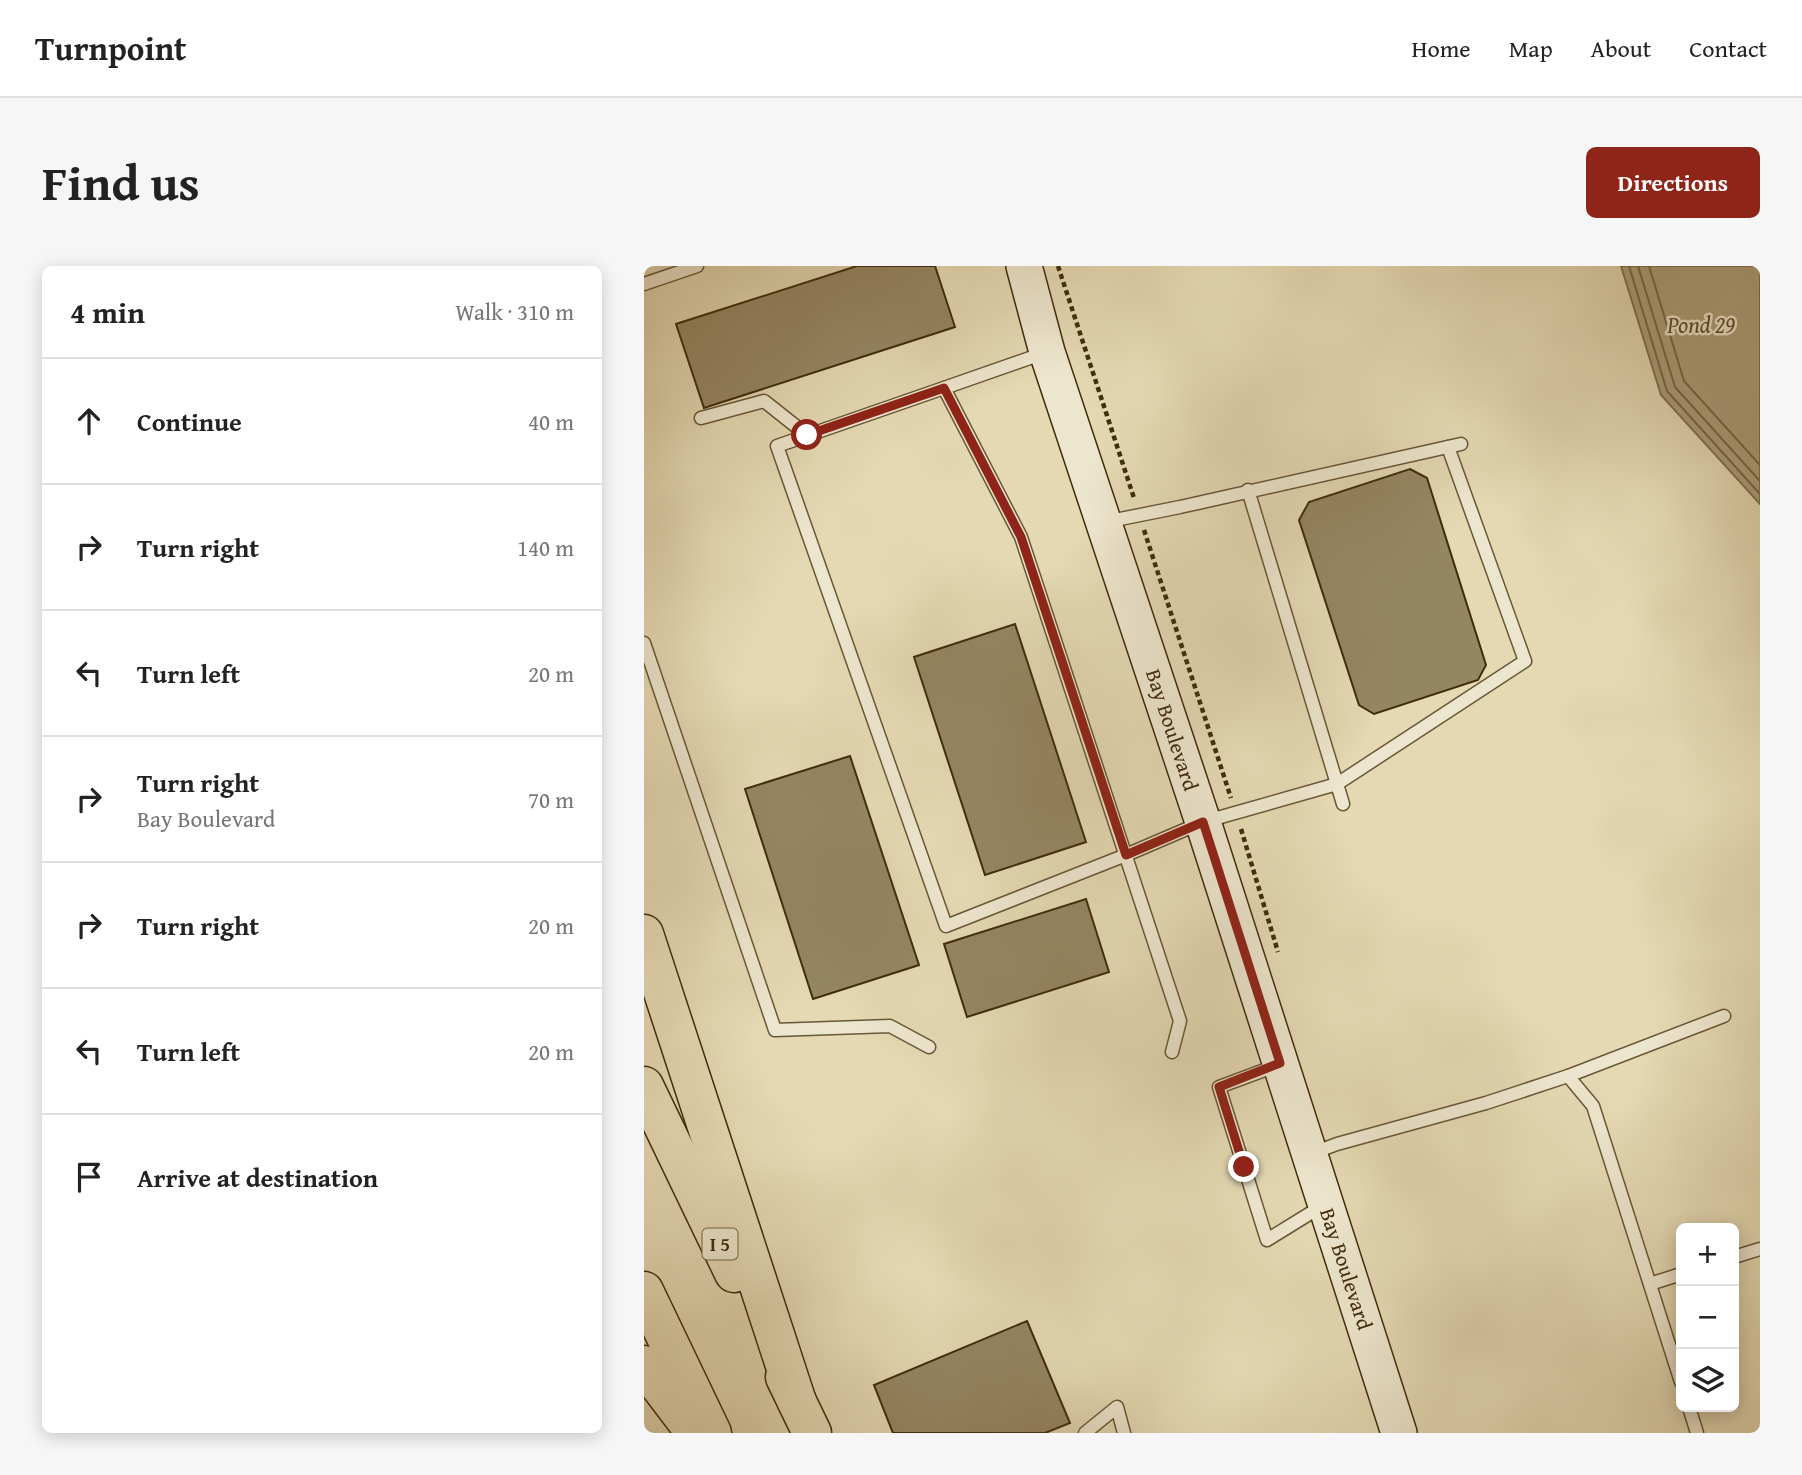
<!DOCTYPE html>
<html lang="en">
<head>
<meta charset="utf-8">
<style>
	body { margin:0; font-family:"Gentium Book Plus",serif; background:#f6f6f6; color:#222 }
	.controls { position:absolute; right:21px; bottom:21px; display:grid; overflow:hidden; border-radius:10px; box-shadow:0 4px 18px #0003 }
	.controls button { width:63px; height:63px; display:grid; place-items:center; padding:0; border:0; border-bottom:2px solid #e0e0e0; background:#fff; color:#222; font:35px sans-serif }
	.stop { position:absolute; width:21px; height:21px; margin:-16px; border:5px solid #8f2418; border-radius:50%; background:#fff }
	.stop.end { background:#8f2418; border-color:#fff; box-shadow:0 2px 7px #0008 }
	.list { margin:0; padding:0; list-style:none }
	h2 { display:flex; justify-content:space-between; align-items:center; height:91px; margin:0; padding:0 28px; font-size:30px }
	h2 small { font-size:23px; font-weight:400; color:#767676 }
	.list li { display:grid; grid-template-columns:46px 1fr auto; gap:21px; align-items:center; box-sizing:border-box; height:126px; padding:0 28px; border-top:2px solid #e0e0e0 }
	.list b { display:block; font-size:26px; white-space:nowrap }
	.list p { margin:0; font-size:23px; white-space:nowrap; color:#767676 }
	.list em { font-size:23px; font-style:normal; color:#767676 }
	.icon { flex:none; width:38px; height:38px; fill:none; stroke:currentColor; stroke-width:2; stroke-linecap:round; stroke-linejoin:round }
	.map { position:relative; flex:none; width:1116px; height:1167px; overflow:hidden; border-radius:10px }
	header { display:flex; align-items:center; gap:42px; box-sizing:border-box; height:98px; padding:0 35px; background:#fff; border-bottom:2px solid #e0e0e0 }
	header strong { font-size:33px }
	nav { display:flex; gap:38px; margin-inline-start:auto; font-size:24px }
	.intro { display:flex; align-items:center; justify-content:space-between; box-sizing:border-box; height:168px; padding:0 42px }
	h1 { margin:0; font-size:49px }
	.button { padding:18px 32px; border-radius:10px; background:#8f2418; color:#fff; font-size:24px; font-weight:700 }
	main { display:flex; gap:42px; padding:0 42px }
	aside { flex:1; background:#fff; border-radius:10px; box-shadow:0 4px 18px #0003 }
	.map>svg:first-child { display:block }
	.water { fill:#ac9e7a; stroke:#81704e; stroke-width:2 }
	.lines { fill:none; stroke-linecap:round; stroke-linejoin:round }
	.shore { stroke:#766543; stroke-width:2 }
	.building { fill:#958663; stroke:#402c0c; stroke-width:2 }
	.lane-casing { stroke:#695736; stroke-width:15 }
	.secondary-casing { stroke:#402c0c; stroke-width:38 }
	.highway-casing { stroke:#402c0c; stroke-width:41 }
	.path { stroke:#402c0c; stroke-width:4.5; stroke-dasharray:5 3.5; stroke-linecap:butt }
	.lane { stroke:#ede6ce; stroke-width:12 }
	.secondary { stroke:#ede6ce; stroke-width:35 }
	.highway { stroke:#e4d9b3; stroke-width:38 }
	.route { stroke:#8f2418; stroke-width:9 }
	.labels { text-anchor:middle; stroke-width:5; stroke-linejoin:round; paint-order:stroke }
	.shield { fill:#ede6ce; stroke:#746446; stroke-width:2 }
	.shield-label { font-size:19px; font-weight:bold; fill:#402c0c }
	.street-label { font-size:21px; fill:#402c0c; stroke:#ede6ce }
	.water-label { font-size:23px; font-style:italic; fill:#5b4828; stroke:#ede6ce }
</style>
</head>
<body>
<header>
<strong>Turnpoint</strong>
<nav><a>Home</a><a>Map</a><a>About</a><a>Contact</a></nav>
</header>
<div class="intro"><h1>Find us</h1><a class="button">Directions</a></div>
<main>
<aside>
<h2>4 min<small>Walk · 310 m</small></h2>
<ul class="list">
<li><svg class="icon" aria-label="ahead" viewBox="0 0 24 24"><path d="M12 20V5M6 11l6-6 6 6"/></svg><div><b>Continue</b></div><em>40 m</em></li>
<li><svg class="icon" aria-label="right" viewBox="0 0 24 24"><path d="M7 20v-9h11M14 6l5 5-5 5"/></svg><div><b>Turn right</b></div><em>140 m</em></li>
<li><svg class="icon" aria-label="left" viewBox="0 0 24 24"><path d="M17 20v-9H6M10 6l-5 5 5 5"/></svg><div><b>Turn left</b></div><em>20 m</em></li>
<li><svg class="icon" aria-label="right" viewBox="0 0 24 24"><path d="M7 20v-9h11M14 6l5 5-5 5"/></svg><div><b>Turn right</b><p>Bay Boulevard</p></div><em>70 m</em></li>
<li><svg class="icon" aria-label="right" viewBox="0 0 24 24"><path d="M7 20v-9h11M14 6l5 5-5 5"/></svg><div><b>Turn right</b></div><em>20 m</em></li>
<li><svg class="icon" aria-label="left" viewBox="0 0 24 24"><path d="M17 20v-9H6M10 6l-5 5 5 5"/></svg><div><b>Turn left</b></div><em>20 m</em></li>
<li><svg class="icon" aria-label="arrive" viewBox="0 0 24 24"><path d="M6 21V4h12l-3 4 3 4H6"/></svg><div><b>Arrive at destination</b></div></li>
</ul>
</aside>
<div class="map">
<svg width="1116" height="1167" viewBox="0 0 1116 1167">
	<rect width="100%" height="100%" fill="#e4d9b3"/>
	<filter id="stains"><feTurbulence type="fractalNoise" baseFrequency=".00286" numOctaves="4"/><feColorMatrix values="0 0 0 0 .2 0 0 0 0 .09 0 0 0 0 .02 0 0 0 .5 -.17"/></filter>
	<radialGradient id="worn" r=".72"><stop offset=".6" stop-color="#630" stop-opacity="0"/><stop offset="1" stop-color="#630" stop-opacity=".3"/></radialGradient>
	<polygon class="water" points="977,0 1116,0 1116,238 1017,129"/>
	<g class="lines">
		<g class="shore">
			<polyline points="985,0 1023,125 1116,228"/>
			<polyline points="994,0 1031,121 1116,215"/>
			<polyline points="1005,0 1040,115 1116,199"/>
		</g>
	</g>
	<g class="building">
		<polygon points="213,0 291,0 311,61 60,142 32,58"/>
		<polygon points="766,203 783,212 842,399 834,414 730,448 715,439 655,254 665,236"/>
		<polygon points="371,358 442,576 341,609 270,391"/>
		<polygon points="206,490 275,699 169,733 101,523"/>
		<polygon points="442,633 465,706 323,751 300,678"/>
		<polygon points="383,1055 426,1157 401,1167 249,1167 230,1119"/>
	</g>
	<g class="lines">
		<defs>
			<g id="lane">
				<polyline points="0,18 53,0"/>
				<polyline points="403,86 300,122 377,271 536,755 528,786"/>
				<polyline points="300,122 133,180 302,660 482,589 559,556 693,518 699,538"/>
				<polyline points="57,152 120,135 163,169"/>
				<polyline points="604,224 693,518 881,395 804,181"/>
				<polyline points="461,256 536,241 817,178"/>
				<polyline points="0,377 131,764 246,760 285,781"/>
				<polyline points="634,799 575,821 623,974 678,940"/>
				<polyline points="924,810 1080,750"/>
				<polyline points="669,887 693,878 842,837 924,810 949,840 1037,1116"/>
				<polyline points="1090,991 1116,983"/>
				<polyline points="1006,1018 1037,1008"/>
				<polyline points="1045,1141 1053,1167"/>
				<polyline points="441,1167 473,1141 480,1167"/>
			</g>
			<polyline id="secondary" points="380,0 403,86 559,556 755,1167"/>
			<g id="highway">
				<polyline points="0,668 153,1136"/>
				<polyline points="0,820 90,1007"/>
				<polyline points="0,1025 68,1167"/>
				<polyline points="0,1099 47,1161"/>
				<polyline points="141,1111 168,1167"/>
			</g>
		</defs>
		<use href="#lane" class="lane-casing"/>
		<use href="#secondary" class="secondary-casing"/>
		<use href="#highway" class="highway-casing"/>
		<g class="path">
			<polyline points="414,0 490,232"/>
			<polyline points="500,264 587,532"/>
			<polyline points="597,563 634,686"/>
		</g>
		<use href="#lane" class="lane"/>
		<use href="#secondary" class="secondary"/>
		<use href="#highway" class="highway"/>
	</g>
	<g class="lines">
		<polyline class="route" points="163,169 300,122 377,271 482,589 559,556 636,797 575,821 600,901"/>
	</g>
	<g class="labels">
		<rect class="shield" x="58.5" y="962.5" width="35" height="31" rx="5"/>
		<g class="shield-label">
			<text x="76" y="985">I 5</text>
		</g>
		<g class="street-label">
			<text transform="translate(528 464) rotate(72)" y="7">Bay Boulevard</text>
			<text transform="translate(702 1003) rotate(72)" y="7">Bay Boulevard</text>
		</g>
		<g class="water-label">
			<text x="1057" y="67">Pond 29</text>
		</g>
	</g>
	<rect width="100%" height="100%" filter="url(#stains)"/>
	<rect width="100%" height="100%" fill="url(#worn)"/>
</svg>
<div class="controls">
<button>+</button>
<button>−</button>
<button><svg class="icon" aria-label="layers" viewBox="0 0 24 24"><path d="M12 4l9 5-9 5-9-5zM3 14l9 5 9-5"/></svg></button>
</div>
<div class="stop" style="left:163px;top:169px"></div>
<div class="stop end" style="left:600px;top:901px"></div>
</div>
</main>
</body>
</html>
